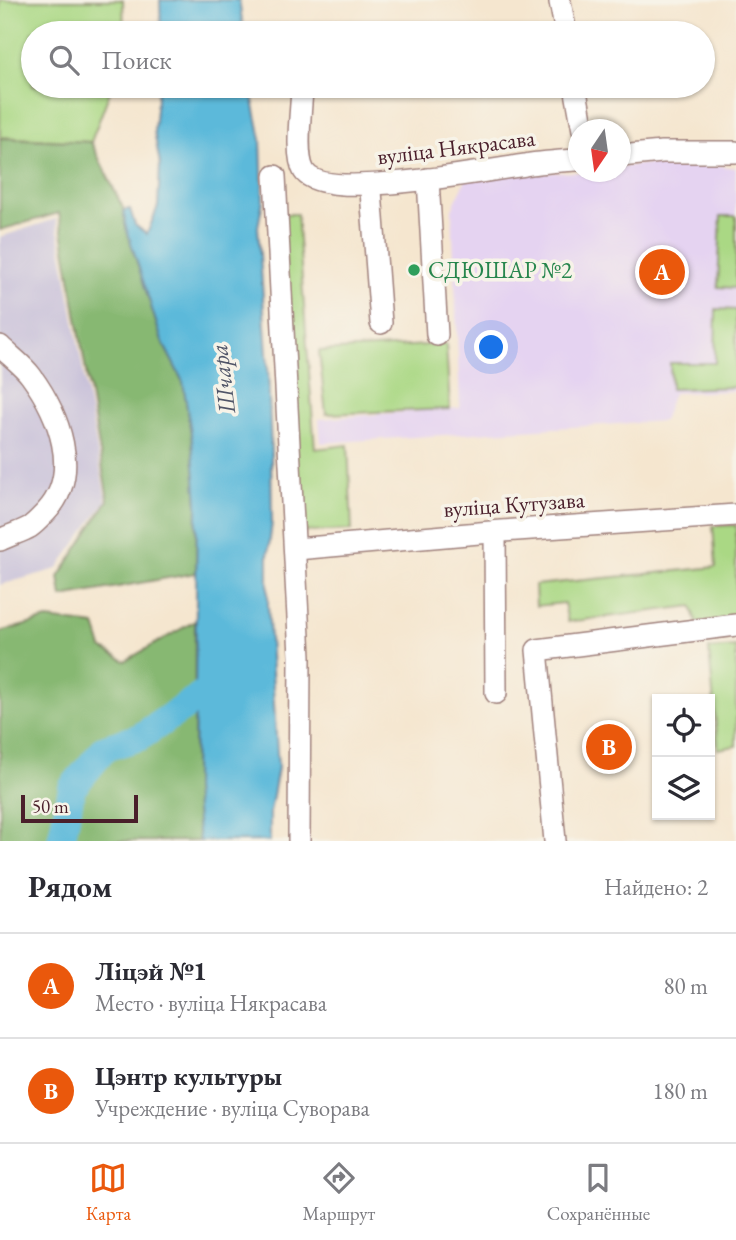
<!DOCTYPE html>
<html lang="ru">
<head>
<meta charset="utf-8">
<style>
	body { margin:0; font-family:"EB Garamond",serif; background:#f2f2f3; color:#2b2b33 }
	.controls { position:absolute; right:21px; bottom:21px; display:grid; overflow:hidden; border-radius:0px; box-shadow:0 2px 5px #0004 }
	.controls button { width:63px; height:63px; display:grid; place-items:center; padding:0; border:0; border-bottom:2px solid #e1e1e2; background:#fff; color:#2b2b33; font:35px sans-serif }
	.compass { position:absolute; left:568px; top:119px; width:63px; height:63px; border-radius:50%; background:#fff; box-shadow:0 2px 5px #0004; rotate:193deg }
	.scale { position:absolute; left:21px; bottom:18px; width:117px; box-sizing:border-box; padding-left:7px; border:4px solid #4a1f2b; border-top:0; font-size:19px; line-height:24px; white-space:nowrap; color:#4a1f2b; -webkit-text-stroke:5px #f7f3e8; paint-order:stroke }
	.you { position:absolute; left:492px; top:348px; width:24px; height:24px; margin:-18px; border:5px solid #fff; border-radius:50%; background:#1a73e8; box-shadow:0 0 0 10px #1a73e833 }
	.badge { display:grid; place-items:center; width:46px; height:46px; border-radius:50%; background:#ea580c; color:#fff; font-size:23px; font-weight:700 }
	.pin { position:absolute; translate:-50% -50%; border:4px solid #fff; box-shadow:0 2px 7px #0006 }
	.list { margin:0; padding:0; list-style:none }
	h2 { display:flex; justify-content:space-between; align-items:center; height:91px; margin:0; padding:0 28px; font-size:30px }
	h2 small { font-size:23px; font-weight:400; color:#7c7c81 }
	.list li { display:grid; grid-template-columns:46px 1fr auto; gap:21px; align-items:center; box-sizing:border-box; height:105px; padding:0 28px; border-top:2px solid #e1e1e2 }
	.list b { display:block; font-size:26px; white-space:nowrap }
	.list p { margin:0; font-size:23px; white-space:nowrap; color:#7c7c81 }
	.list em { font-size:23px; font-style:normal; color:#7c7c81 }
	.icon { flex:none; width:38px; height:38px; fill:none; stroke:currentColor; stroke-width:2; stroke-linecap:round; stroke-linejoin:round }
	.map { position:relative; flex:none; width:736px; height:841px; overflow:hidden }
	.search { position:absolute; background:#fff; box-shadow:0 2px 5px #0004; left:21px; right:21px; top:21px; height:77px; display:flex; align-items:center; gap:18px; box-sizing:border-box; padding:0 24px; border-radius:38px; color:#7c7c81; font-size:26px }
	.sheet { height:301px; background:#fff }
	nav { display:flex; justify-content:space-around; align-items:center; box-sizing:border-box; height:98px; border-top:2px solid #e1e1e2; background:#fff; font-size:19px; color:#7c7c81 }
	nav a { display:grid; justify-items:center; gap:4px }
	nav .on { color:#ea580c }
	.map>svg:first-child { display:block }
	.built { fill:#e5d3f1 }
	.industrial { fill:#c7c0d9 }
	.green { fill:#aad884; stroke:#7a7c58; stroke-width:2 }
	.forest { fill:#87b872; stroke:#686c4e; stroke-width:2 }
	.water { fill:#5cb9da; stroke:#536c82; stroke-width:2 }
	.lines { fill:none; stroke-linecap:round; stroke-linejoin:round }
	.river { stroke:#5cb9da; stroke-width:28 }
	.minor-casing { stroke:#a0827d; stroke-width:24 }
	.minor { stroke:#fff; stroke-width:21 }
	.leisure-dot { fill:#2e9e5b; stroke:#f7f3e8; stroke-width:2.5 }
	.labels { text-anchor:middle; stroke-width:7; stroke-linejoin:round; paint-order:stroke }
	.street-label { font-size:23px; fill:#4a1f2b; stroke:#f7f3e8 }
	.leisure-label { font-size:23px; fill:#27864d; stroke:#f7f3e8; text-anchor:start }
	.water-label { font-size:24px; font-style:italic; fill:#505568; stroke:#f7f3e8 }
</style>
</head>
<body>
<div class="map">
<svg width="736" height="841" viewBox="0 0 736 841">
	<rect width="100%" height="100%" fill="#f7f3e8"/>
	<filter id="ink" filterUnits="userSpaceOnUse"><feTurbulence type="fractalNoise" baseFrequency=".0143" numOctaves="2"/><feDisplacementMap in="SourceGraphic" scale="14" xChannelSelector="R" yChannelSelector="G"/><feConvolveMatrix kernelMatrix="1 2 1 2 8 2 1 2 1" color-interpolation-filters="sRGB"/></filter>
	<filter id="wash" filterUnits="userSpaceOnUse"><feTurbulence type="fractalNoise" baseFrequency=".00686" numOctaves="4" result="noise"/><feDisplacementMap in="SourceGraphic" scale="28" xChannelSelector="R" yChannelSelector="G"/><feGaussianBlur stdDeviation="1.57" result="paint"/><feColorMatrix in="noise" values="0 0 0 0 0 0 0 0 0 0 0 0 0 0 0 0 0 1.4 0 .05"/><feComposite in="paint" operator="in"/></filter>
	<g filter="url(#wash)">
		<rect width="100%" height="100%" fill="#f5e6cf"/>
		<polygon class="built" points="644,164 709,164 736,168 736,391 673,393 663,421 321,443 319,419 460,408 452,209 469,173 620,172 621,167"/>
		<polygon class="industrial" points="56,219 106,501 57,569 0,585 0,237"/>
		<g class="green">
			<polygon points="0,0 123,0 124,33 33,33 33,86 112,86 91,142 0,137"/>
			<polygon points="282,214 297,214 315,449 348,445 352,530 299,532"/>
			<polygon points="721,216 736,216 736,288 718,287"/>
			<polygon points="716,309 736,310 736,387 671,389 670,363 715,363"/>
			<polygon points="446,344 450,409 326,414 319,351"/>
			<polygon points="736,525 736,617 697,623 692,606 568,622 564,603 536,606 535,585 716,567 713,526"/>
			<polygon points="736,647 736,746 718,749 709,649"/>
		</g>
		<g class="forest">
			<polygon points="0,138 91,142 124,210 125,224 162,341 183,382 192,440 197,504 196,573 62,597 59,577 108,500 59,213 0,230"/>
			<polygon points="47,619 95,625 102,648 125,661 195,621 194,789 199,841 0,841 0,632"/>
		</g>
		<g class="water">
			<polygon points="160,0 239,0 244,33 161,33"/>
			<polygon points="158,86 250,86 261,139 263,200 258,227 268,367 271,454 272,522 268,556 268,606 278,768 270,812 270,841 199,841 194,789 197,504 192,440 183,382 162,341 125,224 124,210 130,209 135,225 147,234 158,206 160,164 154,131"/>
		</g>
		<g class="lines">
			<polyline class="river" points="61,841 72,788 105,748 140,737 227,678"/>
		</g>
	</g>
	<g filter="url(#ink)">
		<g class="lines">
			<defs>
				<g id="minor">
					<polyline points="560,2 566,33"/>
					<path d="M 302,86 C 302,106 294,154 304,171 C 323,202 490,170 525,165 C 543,162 561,161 578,160"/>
					<polyline points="575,86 583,130"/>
					<polyline points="620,156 662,152 736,152"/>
					<polyline points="275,176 300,656 299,841"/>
					<polyline points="428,179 437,335"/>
					<polyline points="371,191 381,323"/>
					<path d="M 0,346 C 10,356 23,365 31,376 C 58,413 83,473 46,512 C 41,517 36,523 30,527 C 21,532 10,535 0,540"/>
					<polyline points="495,532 496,693"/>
					<polyline points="296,549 502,531 736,515"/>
					<polyline points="555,841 537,650 736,625"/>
				</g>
			</defs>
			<use href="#minor" class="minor-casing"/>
			<use href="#minor" class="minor"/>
		</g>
	</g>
	<circle class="leisure-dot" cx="414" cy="270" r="7"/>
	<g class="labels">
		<g class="street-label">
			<text transform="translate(456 147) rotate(-7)" y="8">вуліца Някрасава</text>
			<text transform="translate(514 504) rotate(-4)" y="8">вуліца Кутузава</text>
		</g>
		<g class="leisure-label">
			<text x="428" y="278">СДЮШАР №2</text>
		</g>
		<g class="water-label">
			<text transform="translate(223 379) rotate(-97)" y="8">Шчара</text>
		</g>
	</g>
</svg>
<div class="controls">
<button><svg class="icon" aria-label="locate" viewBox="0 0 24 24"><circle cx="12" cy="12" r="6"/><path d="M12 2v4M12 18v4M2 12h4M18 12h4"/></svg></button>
<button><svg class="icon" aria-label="layers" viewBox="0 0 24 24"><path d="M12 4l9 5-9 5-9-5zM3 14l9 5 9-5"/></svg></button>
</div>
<svg class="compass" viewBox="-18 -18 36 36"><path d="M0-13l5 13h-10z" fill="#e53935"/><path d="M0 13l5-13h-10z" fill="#7c7c81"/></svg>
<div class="scale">50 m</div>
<div class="you"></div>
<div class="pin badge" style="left:662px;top:272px">A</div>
<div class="pin badge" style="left:609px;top:747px">B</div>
<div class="search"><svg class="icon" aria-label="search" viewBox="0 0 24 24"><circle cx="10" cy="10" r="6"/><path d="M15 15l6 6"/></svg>Поиск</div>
</div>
<section class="sheet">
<h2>Рядом<small>Найдено: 2</small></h2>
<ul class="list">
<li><span class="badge">A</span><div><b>Ліцэй №1</b><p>Место · вуліца Някрасава</p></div><em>80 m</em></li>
<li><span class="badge">B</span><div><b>Цэнтр культуры</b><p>Учреждение · вуліца Суворава</p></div><em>180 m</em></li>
</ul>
</section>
<nav>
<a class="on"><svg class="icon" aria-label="map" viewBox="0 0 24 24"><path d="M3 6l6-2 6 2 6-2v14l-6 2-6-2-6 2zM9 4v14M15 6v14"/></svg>Карта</a>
<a><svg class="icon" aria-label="directions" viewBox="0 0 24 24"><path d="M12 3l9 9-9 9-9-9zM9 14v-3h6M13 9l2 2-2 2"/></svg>Маршрут</a>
<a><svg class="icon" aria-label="saved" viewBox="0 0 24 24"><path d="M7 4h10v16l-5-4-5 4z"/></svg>Сохранённые</a>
</nav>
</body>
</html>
